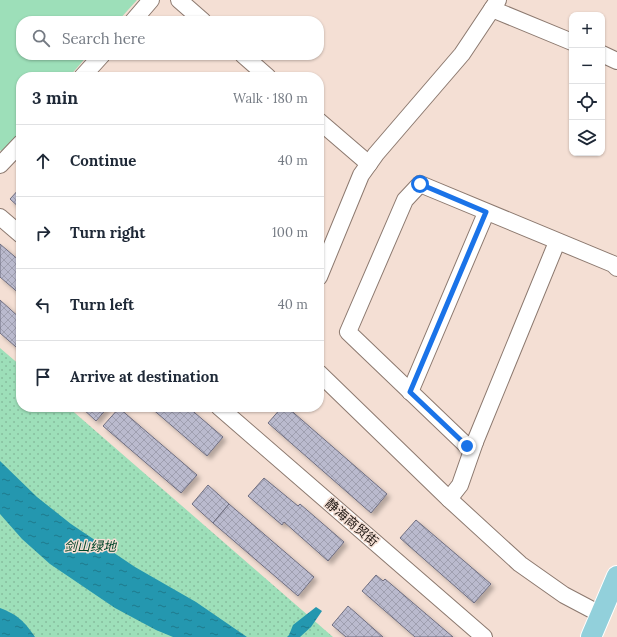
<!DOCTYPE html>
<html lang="en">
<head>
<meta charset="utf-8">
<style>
	body { margin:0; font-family:Lora,"Noto Sans SC",serif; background:#f2f2f3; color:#1f2937 }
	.controls { position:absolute; right:12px; top:12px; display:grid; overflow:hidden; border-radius:8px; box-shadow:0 1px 3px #0004 }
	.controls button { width:36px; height:36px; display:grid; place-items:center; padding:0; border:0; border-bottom:1px solid #e0e1e3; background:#fff; color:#1f2937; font:20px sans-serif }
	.stop { position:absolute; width:12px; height:12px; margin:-9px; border:3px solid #1a73e8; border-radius:50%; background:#fff }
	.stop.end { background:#1a73e8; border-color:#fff; box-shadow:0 1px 4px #0008 }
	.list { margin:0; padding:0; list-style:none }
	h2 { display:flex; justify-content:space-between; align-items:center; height:52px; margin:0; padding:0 16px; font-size:17px }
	h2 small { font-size:13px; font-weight:400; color:#747a83 }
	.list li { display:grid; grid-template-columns:26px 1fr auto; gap:12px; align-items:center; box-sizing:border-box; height:72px; padding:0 16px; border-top:1px solid #e0e1e3 }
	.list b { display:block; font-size:15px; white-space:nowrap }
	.list em { font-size:13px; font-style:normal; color:#747a83 }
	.icon { flex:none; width:22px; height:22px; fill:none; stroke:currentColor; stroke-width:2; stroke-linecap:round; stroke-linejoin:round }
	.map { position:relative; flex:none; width:617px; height:637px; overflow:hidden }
	.search { position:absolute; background:#fff; box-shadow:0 1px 3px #0004; left:16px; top:16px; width:308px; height:44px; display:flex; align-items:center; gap:10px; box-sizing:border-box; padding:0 14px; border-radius:16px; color:#747a83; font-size:15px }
	.panel { position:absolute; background:#fff; box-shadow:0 1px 3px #0004; left:16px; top:72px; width:308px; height:340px; border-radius:16px }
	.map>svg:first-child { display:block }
	.grass { fill:#9ddfb9 }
	.park { fill:url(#park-dots) }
	.water { fill:url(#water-ripples) }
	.building { fill:url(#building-cross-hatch); stroke:#6f6e80; filter:url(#shadow) }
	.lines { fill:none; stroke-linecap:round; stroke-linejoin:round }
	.minor-casing { stroke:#8c796f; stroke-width:18 }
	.major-casing { stroke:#fff; stroke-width:22 }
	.minor { stroke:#fff; stroke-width:16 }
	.major { stroke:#92d0db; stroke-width:20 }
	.route { stroke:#1a73e8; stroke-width:5 }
	.labels { text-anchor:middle; stroke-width:3; stroke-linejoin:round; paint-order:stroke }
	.street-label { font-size:13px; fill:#19120e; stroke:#f4dfd4 }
	.park-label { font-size:13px; font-style:italic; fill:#004529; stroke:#f4dfd4 }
</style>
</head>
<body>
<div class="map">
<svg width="617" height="637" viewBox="0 0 617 637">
	<defs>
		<pattern id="park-dots" width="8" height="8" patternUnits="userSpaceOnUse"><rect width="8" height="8" fill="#9ddfb9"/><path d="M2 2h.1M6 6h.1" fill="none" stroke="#87be9e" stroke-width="1.8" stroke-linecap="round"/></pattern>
		<pattern id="water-ripples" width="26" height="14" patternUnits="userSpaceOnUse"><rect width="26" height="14" fill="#2497af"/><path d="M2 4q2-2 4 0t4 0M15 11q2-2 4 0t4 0" fill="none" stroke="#1e7a8d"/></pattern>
		<pattern id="building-cross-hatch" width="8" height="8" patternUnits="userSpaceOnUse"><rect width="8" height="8" fill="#babace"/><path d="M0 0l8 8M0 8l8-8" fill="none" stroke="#9f9fb0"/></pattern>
		<filter id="shadow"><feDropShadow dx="3.5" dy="3.5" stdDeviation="2" flood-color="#0004"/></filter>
	</defs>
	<rect width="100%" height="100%" fill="#f4dfd4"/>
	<polygon class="grass" points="0,0 137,0 118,21 21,21 21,55 88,55 69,77 21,77 21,131 3,152 0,150"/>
	<polygon class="park" points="0,348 21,366 21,407 68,407 333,637 0,637"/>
	<g class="water">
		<polygon points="0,461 37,497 71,524 135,567 196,602 247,637 173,637 156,630 115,608 50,564 22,539 0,514"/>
		<polygon points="316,607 322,611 311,627 300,637 287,637 289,635 293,625"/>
		<path d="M 0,608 C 18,615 24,621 35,637 L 0,637 Z"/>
	</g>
	<g class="building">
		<polygon points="21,187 21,209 10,199"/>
		<polygon points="0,244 21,262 21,295 0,277"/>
		<polygon points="0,300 21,319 21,341 16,347 0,333"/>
		<polygon points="81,407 108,407 96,421"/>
		<polygon points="150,407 188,407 223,437 207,456"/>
		<polygon points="282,407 287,407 387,494 371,513 268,423"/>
		<polygon points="119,408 197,475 181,493 103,426"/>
		<polygon points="264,478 298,506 300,504 344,542 328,561 284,522 282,525 248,496"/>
		<polygon points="208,485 229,504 213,523 192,504"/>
		<polygon points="229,504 314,577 298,596 213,523"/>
		<polygon points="416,520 491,584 474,603 400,538"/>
		<polygon points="376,575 383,581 385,579 453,637 415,637 362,591"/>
		<polygon points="348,606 383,637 346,637 332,625"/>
	</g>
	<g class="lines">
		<defs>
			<g id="minor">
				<polyline points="179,0 203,21"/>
				<polyline points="492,9 572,42"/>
				<polyline points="133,21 151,0"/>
				<polyline points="602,54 617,61"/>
				<polyline points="243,55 268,77"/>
				<polyline points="82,77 102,55"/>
				<polyline points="319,121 369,164"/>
				<polyline points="0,165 21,143"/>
				<polyline points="0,217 21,235"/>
				<polyline points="557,242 475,442 467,446 348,332 405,200 420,184 613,264 617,268"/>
				<polyline points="319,277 361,175 376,154 462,54 498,0"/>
				<polyline points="319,373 449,499 520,564 564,595 600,614"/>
				<polyline points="410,392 486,213"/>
				<polyline points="219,407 484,637"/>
				<polyline points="449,499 460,485 475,442"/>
			</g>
			<polyline id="major" points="591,637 617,576"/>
		</defs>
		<use href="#minor" class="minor-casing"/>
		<use href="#major" class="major-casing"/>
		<use href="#minor" class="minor"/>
		<use href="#major" class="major"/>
	</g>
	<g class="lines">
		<polyline class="route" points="420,184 486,212 410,392 467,446"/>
	</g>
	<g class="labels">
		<g class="street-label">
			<text transform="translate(352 522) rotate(41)" y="5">静海商贸街</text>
		</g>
		<g class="park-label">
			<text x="90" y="551">剑山绿地</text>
		</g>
	</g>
</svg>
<div class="controls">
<button>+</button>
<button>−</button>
<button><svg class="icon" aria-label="locate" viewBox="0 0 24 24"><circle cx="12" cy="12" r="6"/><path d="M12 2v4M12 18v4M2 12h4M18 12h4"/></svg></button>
<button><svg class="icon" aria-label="layers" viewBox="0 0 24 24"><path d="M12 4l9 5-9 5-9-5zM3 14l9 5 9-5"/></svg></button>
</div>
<div class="stop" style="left:420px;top:184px"></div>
<div class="stop end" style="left:467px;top:446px"></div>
<div class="search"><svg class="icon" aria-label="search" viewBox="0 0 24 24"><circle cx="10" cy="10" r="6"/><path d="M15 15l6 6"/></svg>Search here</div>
<section class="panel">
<h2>3 min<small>Walk · 180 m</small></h2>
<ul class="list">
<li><svg class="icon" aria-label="ahead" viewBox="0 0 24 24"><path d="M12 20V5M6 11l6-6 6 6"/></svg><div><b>Continue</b></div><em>40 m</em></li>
<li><svg class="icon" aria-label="right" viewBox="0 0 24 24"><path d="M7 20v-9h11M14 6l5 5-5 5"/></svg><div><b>Turn right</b></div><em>100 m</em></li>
<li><svg class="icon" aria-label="left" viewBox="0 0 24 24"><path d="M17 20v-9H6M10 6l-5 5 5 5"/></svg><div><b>Turn left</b></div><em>40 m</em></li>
<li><svg class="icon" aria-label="arrive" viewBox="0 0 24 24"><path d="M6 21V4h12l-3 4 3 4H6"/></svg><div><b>Arrive at destination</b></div></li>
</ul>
</section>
</div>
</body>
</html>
